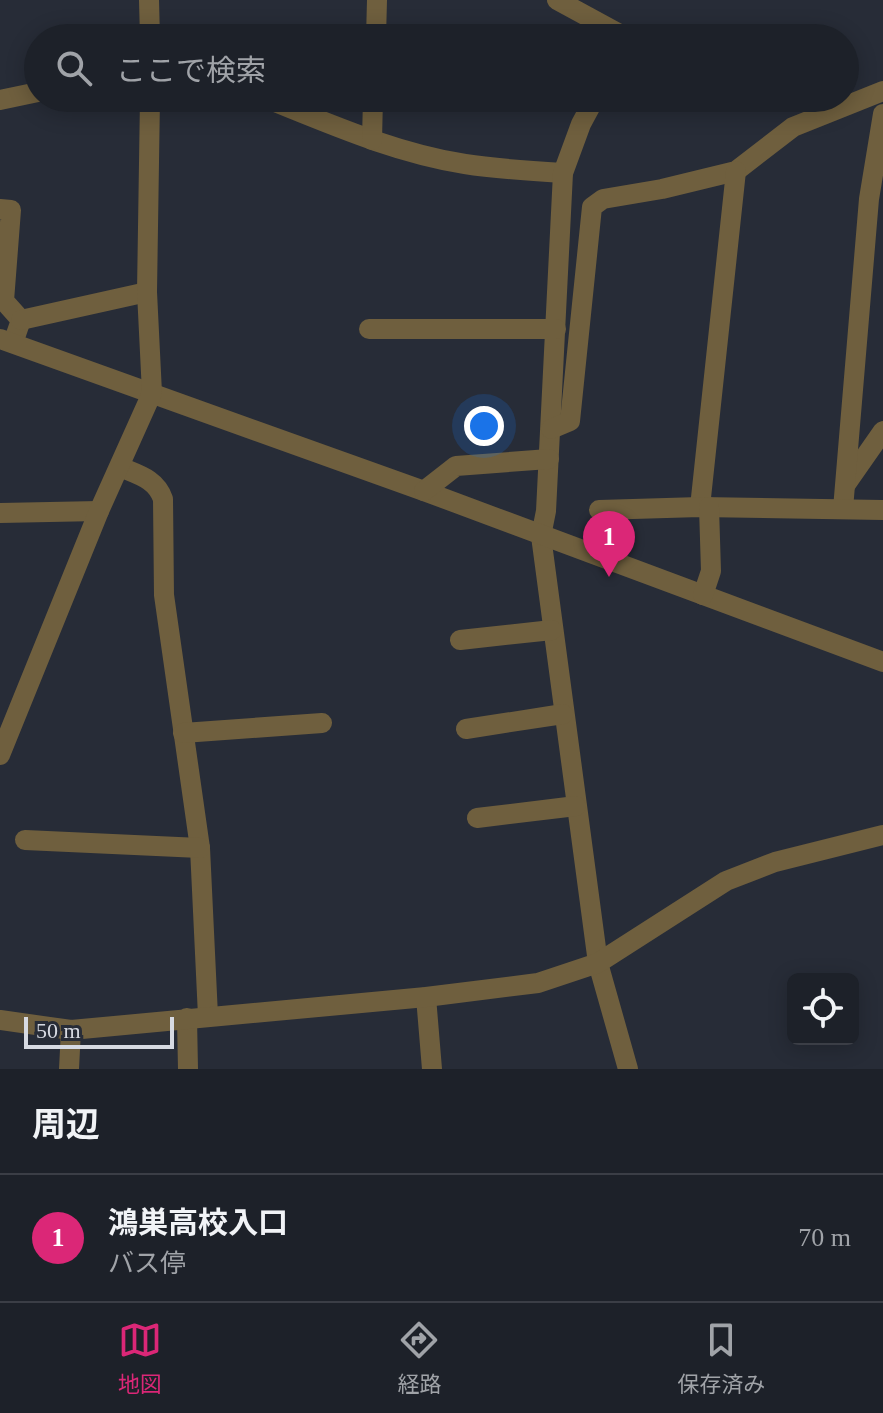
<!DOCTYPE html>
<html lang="ja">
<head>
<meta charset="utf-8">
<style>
	body { margin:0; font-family:"Times New Roman","Noto Sans JP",serif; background:#252931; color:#f1f3f6 }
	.controls { position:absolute; right:24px; bottom:24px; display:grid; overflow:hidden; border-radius:12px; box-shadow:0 4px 20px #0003 }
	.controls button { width:72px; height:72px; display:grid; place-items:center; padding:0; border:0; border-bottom:2px solid #3b3e46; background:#1d2129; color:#f1f3f6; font:40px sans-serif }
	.scale { position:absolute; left:24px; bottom:20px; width:150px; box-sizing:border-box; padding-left:8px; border:4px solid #d7dae2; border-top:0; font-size:22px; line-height:28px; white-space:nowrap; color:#d7dae2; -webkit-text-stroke:6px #272c37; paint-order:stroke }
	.you { position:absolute; left:484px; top:426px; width:28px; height:28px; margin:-20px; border:6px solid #fff; border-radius:50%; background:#1a73e8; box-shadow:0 0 0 12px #1a73e833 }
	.badge { display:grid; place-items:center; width:52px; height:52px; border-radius:50%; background:#db2777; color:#fff; font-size:26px; font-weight:700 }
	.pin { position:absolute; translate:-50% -66px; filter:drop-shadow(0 2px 4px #0008) }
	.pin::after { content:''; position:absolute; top:42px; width:28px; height:24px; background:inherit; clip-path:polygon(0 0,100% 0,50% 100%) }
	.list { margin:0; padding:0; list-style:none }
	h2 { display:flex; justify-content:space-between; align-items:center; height:104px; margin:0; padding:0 32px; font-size:34px }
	h2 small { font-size:26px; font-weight:400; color:#a0a3a8 }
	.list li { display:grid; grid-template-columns:52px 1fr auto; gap:24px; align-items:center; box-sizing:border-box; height:128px; padding:0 32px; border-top:2px solid #3b3e46 }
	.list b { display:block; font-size:30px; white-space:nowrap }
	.list p { margin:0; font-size:26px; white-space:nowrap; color:#a0a3a8 }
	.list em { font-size:26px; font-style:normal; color:#a0a3a8 }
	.icon { flex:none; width:44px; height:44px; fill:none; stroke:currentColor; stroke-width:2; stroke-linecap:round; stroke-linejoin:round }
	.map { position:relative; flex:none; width:883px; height:1069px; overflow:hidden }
	.search { position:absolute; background:#1d2129; box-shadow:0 4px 20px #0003; left:24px; right:24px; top:24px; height:88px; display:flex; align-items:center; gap:20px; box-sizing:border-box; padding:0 28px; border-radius:44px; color:#a0a3a8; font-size:30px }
	.sheet { height:232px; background:#1d2129 }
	nav { display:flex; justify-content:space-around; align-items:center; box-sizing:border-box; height:112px; border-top:2px solid #3b3e46; background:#1d2129; font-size:22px; color:#a0a3a8 }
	nav a { display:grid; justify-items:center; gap:4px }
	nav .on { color:#db2777 }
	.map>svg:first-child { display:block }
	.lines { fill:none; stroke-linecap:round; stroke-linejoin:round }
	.minor { stroke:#6f5f3e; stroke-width:20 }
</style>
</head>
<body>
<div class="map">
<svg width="883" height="1069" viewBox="0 0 883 1069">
	<rect width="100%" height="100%" fill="#272c37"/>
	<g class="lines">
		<g class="minor">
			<polyline points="149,0 150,38"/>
			<polyline points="557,0 627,38"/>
			<polyline points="376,38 377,0"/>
			<path d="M 265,98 C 330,124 395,153 465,164 C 497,169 530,171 563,173"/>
			<polyline points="595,98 581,124 563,173 546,511 541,536 598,963 628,1069"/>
			<polyline points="0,100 38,92"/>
			<polyline points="372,140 373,98"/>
			<polyline points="0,209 11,210 4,301 21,320 13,343"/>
			<polyline points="21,320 147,292"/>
			<polyline points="369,329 556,329"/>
			<polyline points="0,339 424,491 883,662"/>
			<polyline points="551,429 570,421 592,207 603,199 662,189 736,171 793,127 883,91"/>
			<path d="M 120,467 C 139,475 156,479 163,499 L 164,595 L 200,848 L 208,1016"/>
			<polyline points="846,484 883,431"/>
			<polyline points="424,491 456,466 549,459"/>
			<polyline points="700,507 736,171"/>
			<polyline points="843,509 869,199 883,114"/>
			<polyline points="599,510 700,507 883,510"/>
			<polyline points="0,513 99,511"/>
			<polyline points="703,595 711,571 709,507"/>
			<polyline points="460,640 552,630"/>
			<polyline points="466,729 563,714"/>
			<polyline points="183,733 322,723"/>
			<polyline points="0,755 99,511 152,393 147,292 150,98"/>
			<polyline points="477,818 576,806"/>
			<polyline points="25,840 200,848"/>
			<polyline points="426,997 432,1069"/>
			<polyline points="187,1018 188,1069"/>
			<polyline points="0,1020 71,1030 426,997 538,983 598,963 726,881 775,862 883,835"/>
			<polyline points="69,1069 71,1030"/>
		</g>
	</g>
</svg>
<div class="controls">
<button><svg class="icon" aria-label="locate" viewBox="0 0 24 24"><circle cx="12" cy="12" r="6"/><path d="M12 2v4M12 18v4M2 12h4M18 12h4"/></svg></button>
</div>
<div class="scale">50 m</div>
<div class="you"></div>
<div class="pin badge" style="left:609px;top:577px">1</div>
<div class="search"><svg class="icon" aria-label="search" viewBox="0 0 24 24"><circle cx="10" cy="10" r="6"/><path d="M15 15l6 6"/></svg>ここで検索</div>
</div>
<section class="sheet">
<h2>周辺<small></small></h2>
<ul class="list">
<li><span class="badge">1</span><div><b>鴻巣高校入口</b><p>バス停</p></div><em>70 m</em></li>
</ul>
</section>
<nav>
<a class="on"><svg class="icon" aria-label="map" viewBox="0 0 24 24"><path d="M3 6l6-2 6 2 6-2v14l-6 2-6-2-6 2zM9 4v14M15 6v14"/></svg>地図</a>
<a><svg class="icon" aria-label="directions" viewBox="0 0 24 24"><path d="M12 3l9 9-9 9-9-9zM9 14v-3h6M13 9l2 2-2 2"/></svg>経路</a>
<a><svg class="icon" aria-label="saved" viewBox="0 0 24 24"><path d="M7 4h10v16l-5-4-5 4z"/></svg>保存済み</a>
</nav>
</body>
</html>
